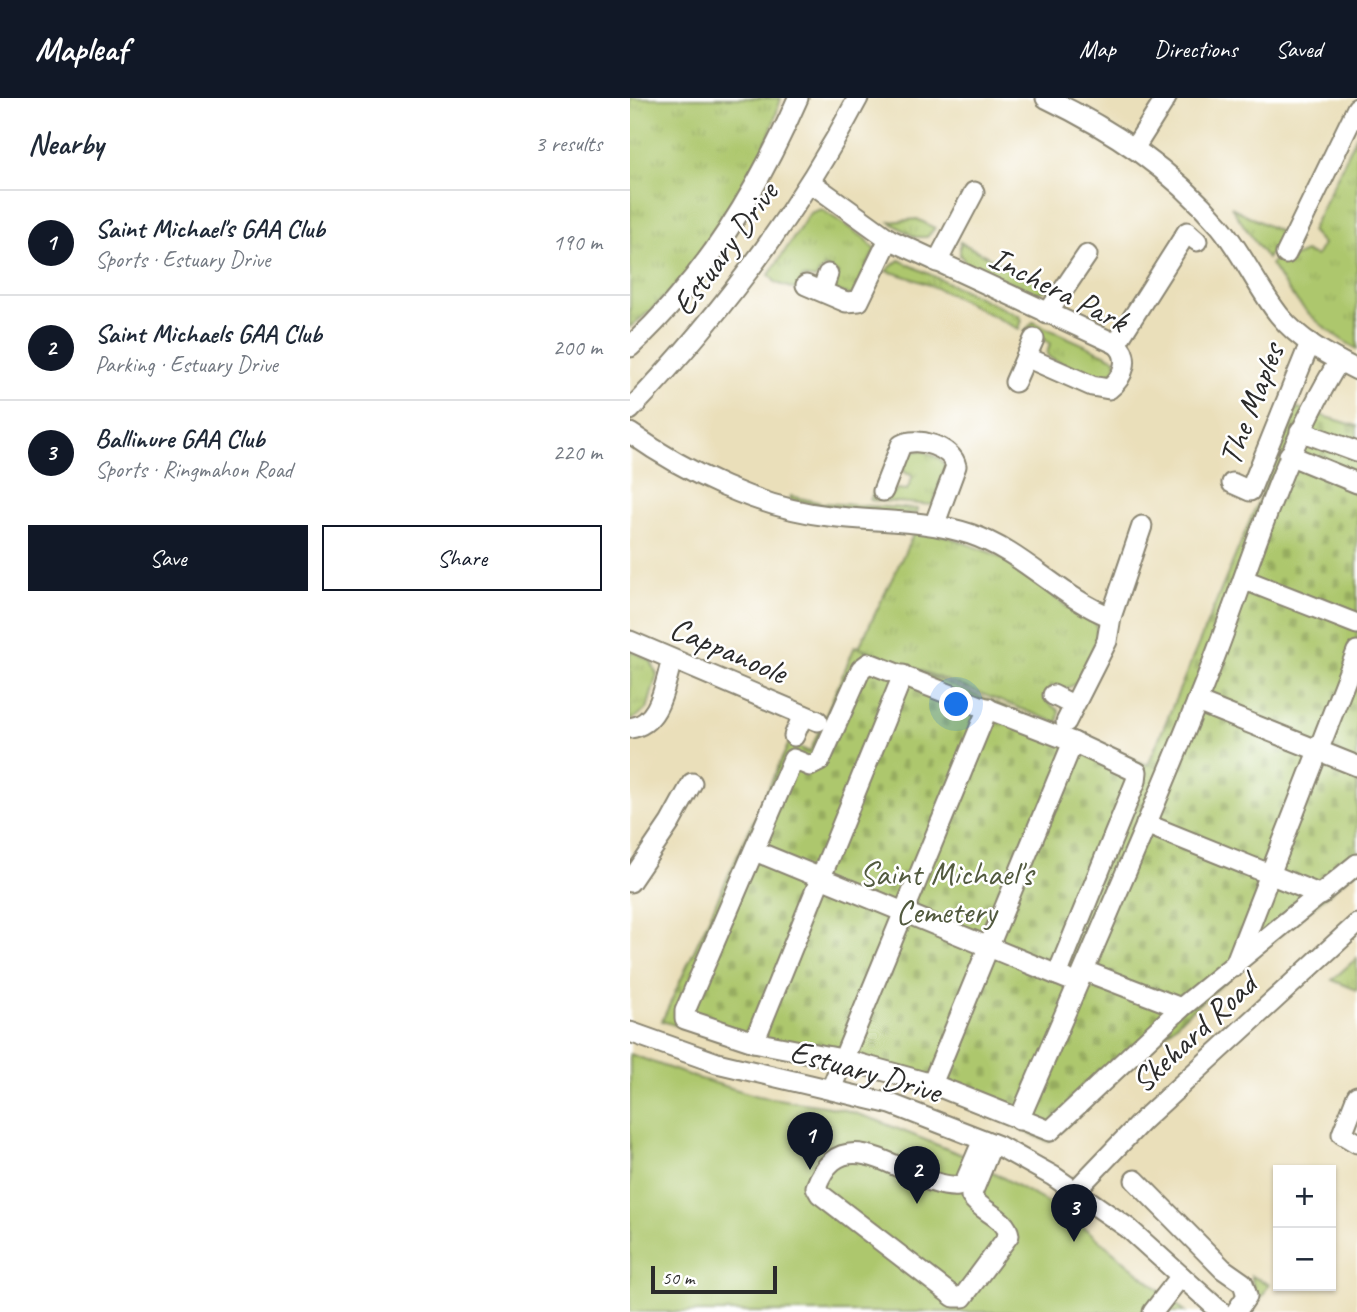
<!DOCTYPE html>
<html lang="en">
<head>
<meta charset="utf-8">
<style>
	body { margin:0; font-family:Caveat,sans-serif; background:#f2f2f3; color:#1f2937 }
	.controls { position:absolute; right:21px; bottom:21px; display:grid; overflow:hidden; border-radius:0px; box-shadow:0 2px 5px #0004 }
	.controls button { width:63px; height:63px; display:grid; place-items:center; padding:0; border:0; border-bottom:2px solid #e0e1e3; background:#fff; color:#1f2937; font:35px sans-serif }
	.scale { position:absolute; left:21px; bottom:18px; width:126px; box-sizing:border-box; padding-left:7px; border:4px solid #2b2b2b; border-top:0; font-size:19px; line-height:24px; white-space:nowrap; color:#2b2b2b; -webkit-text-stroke:5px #fff; paint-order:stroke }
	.you { position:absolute; left:327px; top:607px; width:24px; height:24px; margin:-18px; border:5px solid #fff; border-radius:50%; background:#1a73e8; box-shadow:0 0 0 10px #1a73e833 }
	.badge { display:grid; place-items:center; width:46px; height:46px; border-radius:50%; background:#111827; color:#fff; font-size:23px; font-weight:700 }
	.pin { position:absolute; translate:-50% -58px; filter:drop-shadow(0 2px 4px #0008) }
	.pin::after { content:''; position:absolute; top:37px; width:24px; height:21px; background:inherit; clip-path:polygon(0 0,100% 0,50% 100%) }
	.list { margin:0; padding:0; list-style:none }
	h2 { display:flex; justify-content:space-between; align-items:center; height:91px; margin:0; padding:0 28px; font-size:30px }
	h2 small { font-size:23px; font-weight:400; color:#747a83 }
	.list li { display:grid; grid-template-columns:46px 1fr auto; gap:21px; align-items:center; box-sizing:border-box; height:105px; padding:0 28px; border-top:2px solid #e0e1e3 }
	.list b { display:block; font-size:26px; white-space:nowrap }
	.list p { margin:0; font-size:23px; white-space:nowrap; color:#747a83 }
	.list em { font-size:23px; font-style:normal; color:#747a83 }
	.actions { display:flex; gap:14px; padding:21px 28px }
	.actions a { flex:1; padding:16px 0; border:2px solid #111827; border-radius:0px; text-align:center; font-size:24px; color:#111827 }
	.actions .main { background:#111827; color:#fff }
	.map { position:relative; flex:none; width:727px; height:1214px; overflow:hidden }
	header { display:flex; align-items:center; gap:42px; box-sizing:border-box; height:98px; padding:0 35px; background:#111827; color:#fff }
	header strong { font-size:33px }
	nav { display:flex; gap:38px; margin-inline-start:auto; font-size:24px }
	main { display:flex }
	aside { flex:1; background:#fff }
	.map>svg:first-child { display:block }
	.grass { fill:url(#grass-tufts); stroke:#6c794c; stroke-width:2 }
	.cemetery { fill:url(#cemetery-stones); stroke:#6c794c; stroke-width:2 }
	.pitch { fill:#adc76d; stroke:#6c794c; stroke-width:2 }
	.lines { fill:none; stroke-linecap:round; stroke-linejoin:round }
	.minor-casing { stroke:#8a8572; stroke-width:23 }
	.minor { stroke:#fff; stroke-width:19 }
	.labels { text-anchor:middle; stroke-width:5; stroke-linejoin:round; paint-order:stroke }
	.street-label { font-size:33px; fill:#2b2b2b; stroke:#fff }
	.park-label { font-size:33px; fill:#525a3f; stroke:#fff }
</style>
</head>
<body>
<header>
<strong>Mapleaf</strong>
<nav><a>Map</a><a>Directions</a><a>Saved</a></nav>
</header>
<main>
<aside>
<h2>Nearby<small>3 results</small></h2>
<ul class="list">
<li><span class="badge">1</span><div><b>Saint Michael's GAA Club</b><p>Sports · Estuary Drive</p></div><em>190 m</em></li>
<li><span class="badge">2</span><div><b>Saint Michaels GAA Club</b><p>Parking · Estuary Drive</p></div><em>200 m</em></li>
<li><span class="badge">3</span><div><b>Ballinure GAA Club</b><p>Sports · Ringmahon Road</p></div><em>220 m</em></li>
</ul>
<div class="actions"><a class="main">Save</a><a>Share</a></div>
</aside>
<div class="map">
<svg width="727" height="1214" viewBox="0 0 727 1214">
	<defs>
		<pattern id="grass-tufts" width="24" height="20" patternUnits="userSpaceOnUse" patternTransform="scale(1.75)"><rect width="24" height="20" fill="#adc76d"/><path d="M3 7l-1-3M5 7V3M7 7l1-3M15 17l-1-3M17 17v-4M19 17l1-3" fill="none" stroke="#95ab5f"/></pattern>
		<pattern id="cemetery-stones" width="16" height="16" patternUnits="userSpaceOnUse" patternTransform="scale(1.75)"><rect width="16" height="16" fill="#adc76d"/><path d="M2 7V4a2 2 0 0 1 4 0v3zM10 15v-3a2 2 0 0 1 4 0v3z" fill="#95ab5f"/></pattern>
	</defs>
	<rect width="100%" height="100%" fill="#fff"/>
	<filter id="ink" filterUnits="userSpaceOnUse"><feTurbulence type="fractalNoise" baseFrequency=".0143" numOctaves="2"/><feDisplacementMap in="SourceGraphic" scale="14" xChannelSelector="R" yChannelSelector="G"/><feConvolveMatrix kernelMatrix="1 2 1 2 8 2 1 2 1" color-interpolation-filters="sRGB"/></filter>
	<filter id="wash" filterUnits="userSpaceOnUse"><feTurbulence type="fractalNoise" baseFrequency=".00686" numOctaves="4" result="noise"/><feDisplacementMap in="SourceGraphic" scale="28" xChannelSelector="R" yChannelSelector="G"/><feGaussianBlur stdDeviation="1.57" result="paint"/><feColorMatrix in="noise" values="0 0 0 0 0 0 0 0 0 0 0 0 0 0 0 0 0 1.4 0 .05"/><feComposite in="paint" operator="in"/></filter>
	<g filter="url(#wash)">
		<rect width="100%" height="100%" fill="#eadfba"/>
		<g class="grass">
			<path d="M 0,0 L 151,0 C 129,85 70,176 0,229 Z"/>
			<path d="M 727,37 L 727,251 C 688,229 664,205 641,166 L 649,154 L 664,159 L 675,154 L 686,158 L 693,146 L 681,133 Z"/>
			<polygon points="601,109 652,135 637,161"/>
			<polygon points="191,111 236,141 245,152 222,198 205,192 208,175 194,169 185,181 173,179 167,192 146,185 139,177 180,115"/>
			<polygon points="287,121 305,130 297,139 285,139 260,124"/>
			<polygon points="330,144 421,192 404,195 337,166 330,157"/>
			<path d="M 269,162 L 389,218 L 392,222 L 389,231 C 345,210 304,184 256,173 Z"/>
			<polygon points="403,224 486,261 485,271 477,280 470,281 420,260 417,256 420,245 395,233"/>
			<polygon points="292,352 309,360 315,368 303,407 240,402 243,395 257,400 266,391 277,392 283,378 274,374 272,367 277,355"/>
			<polygon points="161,398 192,405 287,411 287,416 225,413 160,402"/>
			<polygon points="285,433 316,438 364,456 398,476 437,509 465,524 469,539 446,586 432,592 421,587 415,602 429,613 428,625 229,549"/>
			<polygon points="0,552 21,563 27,577 17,611 0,623"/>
			<polygon points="727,860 727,892 702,882"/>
			<polygon points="621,1178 639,1186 624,1213 618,1208 625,1195"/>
		</g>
		<polygon class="cemetery" points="667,310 727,328 727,772 557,916 419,1044 307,993 91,942 32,923 159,645 180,654 225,548 518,667"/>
		<polygon class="pitch" points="0,956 64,979 128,998 212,1011 246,1022 332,1057 438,1116 556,1214 0,1214"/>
	</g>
	<g filter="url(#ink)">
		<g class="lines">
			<defs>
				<g id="minor">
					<path d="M 416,0 C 483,32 541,71 590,128 C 613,156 627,189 649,217 C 669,242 699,258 727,272"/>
					<polyline points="505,49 536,0"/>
					<path d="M 180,84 L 259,141 L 486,246 C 502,259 493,280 479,291 L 462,288 L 396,259"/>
					<polyline points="656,156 727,10"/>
					<polyline points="307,164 344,94"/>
					<polyline points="176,187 216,204 229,203 259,141"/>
					<polyline points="192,193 198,176"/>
					<polyline points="417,216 457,157"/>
					<polyline points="486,246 557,134 567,143"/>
					<path d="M 0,249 C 76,178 127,94 168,0"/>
					<polyline points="385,284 404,241"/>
					<path d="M 0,312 C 90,218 167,116 228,0"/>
					<polyline points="670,333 727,354"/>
					<path d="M 0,335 C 57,375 129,410 199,418 C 247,424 294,421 340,436 C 394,454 429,499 481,519"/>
					<polyline points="659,357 727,385"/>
					<polyline points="602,385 620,393 680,245"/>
					<path d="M 253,393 L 271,347 C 287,338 322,349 326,368 L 305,425"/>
					<polyline points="615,482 727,526"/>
					<polyline points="0,543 188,623"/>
					<polyline points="423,597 443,607"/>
					<polyline points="567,604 727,668"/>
					<polyline points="436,624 477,543 481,519 512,428"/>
					<path d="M 0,630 C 31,626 34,587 42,562"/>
					<polyline points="164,638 173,617"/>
					<polyline points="516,726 691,797"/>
					<polyline points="125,753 437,881"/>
					<polyline points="0,784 40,725 62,685"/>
					<polyline points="604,869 727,553"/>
					<polyline points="455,873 551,910 727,766"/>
					<polyline points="427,877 506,683 507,674 443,644 239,565 231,571 190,663 180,668 163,661 55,913 55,921 124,944 212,961 302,986 420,1033 551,910"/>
					<polyline points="0,934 87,965 261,1006 369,1048 423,1078 498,1130 591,1214"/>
					<polyline points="124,944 273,577"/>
					<polyline points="302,986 443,644"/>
					<polyline points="201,991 358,610"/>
					<polyline points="727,998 712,1036 727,1045"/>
					<path d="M 389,1022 C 452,875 518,728 577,579 C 619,473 649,360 709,263"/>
					<path d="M 353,1042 L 335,1084 L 328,1088 C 283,1092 214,1012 186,1089 L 190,1096 L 324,1199 L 333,1199 L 379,1137 C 376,1119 351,1114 341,1098 L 362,1046"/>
					<polyline points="505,1082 593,1171 613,1185 617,1198 606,1214"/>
					<polyline points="446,1092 513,1022 727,826"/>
					<polyline points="523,1214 551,1178"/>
				</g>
			</defs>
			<use href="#minor" class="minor-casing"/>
			<use href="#minor" class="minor"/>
		</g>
	</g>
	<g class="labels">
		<g class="street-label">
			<text transform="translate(94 150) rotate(-54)" y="12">Estuary Drive</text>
			<text transform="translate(429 190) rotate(27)" y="12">Inchera Park</text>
			<text transform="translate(620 306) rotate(-69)" y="12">The Maples</text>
			<text transform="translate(99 551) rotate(23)" y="12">Cappanoole</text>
			<text transform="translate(563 934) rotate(-43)" y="12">Skehard Road</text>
			<text transform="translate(236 972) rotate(16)" y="12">Estuary Drive</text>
		</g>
		<g class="park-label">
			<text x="316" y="787">Saint Michael's<tspan x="316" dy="38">Cemetery</tspan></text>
		</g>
	</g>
</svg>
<div class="controls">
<button>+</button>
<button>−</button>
</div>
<div class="scale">50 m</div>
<div class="you"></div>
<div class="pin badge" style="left:180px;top:1072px">1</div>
<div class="pin badge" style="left:287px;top:1106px">2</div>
<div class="pin badge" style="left:444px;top:1144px">3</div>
</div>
</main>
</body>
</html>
